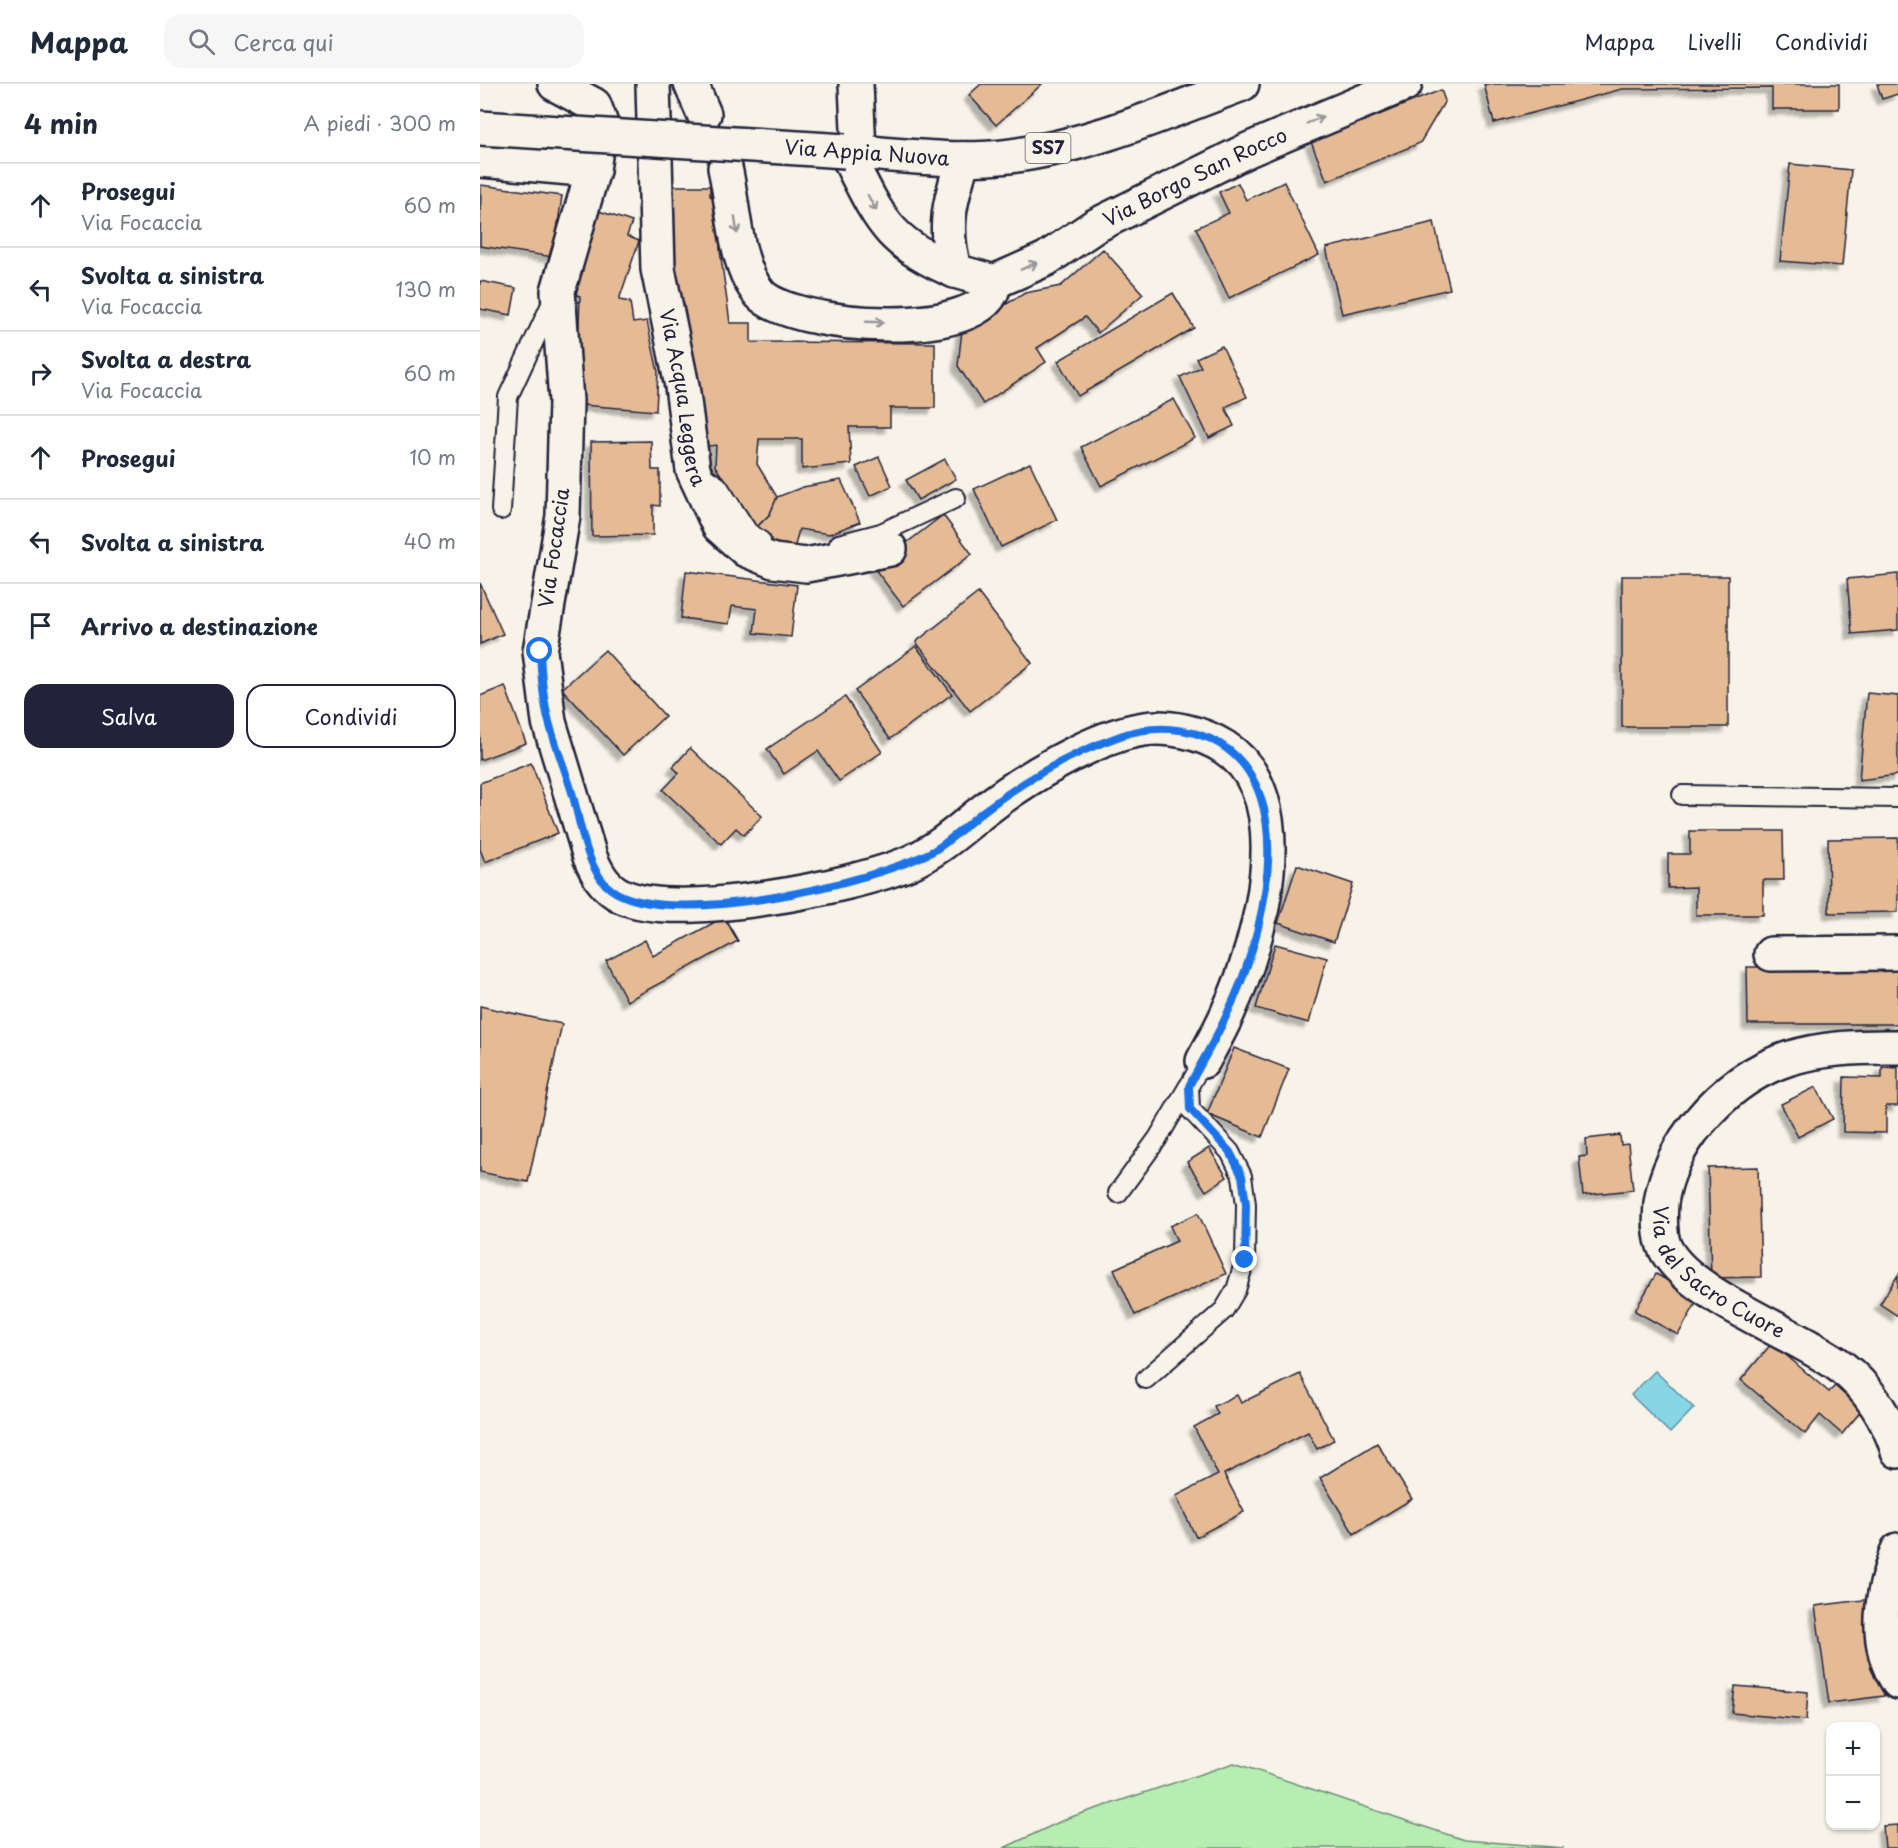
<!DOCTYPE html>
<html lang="it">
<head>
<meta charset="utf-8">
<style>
	body { margin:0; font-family:"Playpen Sans",sans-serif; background:#f6f6f7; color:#1f2937 }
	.controls { position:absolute; right:18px; bottom:18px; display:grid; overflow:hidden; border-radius:12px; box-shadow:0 2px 4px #0004 }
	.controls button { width:54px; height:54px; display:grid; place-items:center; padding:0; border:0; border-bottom:2px solid #e0e1e3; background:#fff; color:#1f2937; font:30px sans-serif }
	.stop { position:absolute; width:18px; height:18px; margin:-14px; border:4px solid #1a73e8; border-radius:50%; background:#fff }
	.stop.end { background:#1a73e8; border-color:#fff; box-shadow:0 2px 6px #0008 }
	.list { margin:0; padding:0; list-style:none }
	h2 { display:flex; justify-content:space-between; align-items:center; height:78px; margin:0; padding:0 24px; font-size:26px }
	h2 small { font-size:20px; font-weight:400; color:#747a83 }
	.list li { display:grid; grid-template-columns:39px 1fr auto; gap:18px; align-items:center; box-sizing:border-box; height:84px; padding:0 24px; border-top:2px solid #e0e1e3 }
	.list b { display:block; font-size:22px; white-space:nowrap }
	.list p { margin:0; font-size:20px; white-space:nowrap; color:#747a83 }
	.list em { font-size:20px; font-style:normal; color:#747a83 }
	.actions { display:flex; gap:12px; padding:18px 24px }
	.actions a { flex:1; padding:14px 0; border:2px solid #22223b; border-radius:18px; text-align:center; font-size:21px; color:#22223b }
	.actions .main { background:#22223b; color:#fff }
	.icon { flex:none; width:33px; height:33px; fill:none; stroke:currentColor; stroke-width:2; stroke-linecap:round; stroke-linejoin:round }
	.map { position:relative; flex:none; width:1418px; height:1764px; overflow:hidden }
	header { display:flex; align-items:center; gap:36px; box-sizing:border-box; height:84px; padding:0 30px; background:#fff; border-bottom:2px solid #e0e1e3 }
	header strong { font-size:28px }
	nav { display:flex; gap:33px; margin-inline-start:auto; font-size:21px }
	.search { width:420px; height:54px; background:#f6f6f7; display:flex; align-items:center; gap:15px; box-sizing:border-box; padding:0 21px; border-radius:18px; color:#747a83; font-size:22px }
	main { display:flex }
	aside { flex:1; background:#fff }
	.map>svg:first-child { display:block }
	.green { fill:#b6eeb2; stroke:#6c8876; stroke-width:1.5 }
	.water { fill:#87d6e5; stroke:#5f8ea1; stroke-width:1.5 }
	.building { fill:#e5bb95; stroke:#22223b; stroke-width:1.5; filter:url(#shadow) }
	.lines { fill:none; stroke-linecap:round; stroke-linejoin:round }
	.lane-casing { stroke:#22223b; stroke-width:22 }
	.street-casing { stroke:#22223b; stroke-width:38 }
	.primary-casing { stroke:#22223b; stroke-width:38 }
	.lane { stroke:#f7f3e8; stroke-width:18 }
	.street { stroke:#f7f3e8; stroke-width:33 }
	.primary { stroke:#f7f3e8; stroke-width:33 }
	.primary-bridge-casing { stroke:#22223b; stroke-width:38; stroke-linecap:butt }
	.primary-bridge { stroke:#f7f3e8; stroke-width:33 }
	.oneway { stroke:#97959a }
	.route { stroke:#1a73e8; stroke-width:8 }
	.labels { text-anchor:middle; stroke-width:5; stroke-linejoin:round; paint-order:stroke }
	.shield { fill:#f7f3e8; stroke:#62616f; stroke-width:1.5 }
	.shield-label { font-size:18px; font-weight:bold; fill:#22223b }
	.street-label { font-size:20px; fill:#22223b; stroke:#f7f3e8 }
</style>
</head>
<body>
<header>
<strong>Mappa</strong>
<div class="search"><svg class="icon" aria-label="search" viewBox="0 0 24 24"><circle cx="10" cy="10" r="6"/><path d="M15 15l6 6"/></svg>Cerca qui</div>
<nav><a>Mappa</a><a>Livelli</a><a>Condividi</a></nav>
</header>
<main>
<aside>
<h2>4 min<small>A piedi · 300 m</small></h2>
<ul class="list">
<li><svg class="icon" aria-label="ahead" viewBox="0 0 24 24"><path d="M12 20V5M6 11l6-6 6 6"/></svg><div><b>Prosegui</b><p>Via Focaccia</p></div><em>60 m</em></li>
<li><svg class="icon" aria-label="left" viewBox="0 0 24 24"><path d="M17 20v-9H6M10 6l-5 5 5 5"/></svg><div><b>Svolta a sinistra</b><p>Via Focaccia</p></div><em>130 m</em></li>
<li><svg class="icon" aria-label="right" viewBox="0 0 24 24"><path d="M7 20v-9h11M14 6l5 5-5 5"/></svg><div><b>Svolta a destra</b><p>Via Focaccia</p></div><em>60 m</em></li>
<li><svg class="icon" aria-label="ahead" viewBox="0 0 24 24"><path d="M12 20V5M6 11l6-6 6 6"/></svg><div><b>Prosegui</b></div><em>10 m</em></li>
<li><svg class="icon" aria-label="left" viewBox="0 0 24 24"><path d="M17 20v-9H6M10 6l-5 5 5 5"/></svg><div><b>Svolta a sinistra</b></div><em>40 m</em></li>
<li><svg class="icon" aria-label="arrive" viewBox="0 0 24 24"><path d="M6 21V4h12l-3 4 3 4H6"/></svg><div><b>Arrivo a destinazione</b></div></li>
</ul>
<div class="actions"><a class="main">Salva</a><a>Condividi</a></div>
</aside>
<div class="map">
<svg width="1418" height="1764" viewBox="0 0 1418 1764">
	<defs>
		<filter id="shadow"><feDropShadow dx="-5.5" dy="5.5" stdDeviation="1.5" flood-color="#0004"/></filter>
	</defs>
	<rect width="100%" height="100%" fill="#f7f3e8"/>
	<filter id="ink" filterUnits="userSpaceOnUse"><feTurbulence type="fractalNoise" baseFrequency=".0167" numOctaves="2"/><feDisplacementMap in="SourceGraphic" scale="12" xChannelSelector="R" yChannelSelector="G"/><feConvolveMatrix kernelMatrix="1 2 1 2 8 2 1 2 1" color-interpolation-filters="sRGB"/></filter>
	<g filter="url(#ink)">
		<polygon class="green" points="754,1679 984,1756 1084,1764 524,1764 588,1734"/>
		<polygon class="water" points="1175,1287 1214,1324 1190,1349 1151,1311"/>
		<g class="building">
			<polygon points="501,0 562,0 516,41 489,11"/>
			<polygon points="1004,0 1359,0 1359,25 1292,25 1292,4 1142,5 1014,39"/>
			<polygon points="1397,0 1418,0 1418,10 1402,15"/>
			<polygon points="961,6 965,17 940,59 847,97 831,58"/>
			<polygon points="1310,80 1371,86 1362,182 1300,177"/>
			<polygon points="804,98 839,171 749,214 716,144 749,129 739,108 758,99 766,116"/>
			<polygon points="1,101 82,112 73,173 0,162"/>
			<polygon points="190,102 230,102 230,112 240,112 240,166 250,239 271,239 271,258 455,259 455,324 410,324 410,343 369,343 371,380 322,385 322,355 279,355 277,380 297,413 290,430 276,444 235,382 236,361 222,363 189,160"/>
			<polygon points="119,127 152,138 147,152 159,157 139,216 150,218 153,239 167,237 178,288 176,327 102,321 97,293 100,212 91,209"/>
			<polygon points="954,138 970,205 862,230 846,164"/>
			<polygon points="623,165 663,210 618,249 605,233 557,264 566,278 503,320 478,282 482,246 545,209 581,202"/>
			<polygon points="0,197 36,204 31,231 0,225"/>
			<polygon points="693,209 714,244 598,312 578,277"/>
			<polygon points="742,262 767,313 745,323 754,342 729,354 700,293 721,283 716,274"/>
			<polygon points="694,315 715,354 621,402 601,363"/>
			<polygon points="171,357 172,386 180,386 180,422 173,421 173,451 112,452 111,358"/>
			<polygon points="399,373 412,402 390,412 376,383"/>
			<polygon points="465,375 476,395 438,416 426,396"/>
			<polygon points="550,379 577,436 521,463 494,405"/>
			<polygon points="361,396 380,438 349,450 319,445 315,462 290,458 276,444 290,430 297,413 323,403"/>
			<polygon points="463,431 492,470 423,522 394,484"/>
			<polygon points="206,487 317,501 311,553 274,549 277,525 252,522 249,540 201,534"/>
			<polygon points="1418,490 1418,546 1372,550 1367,495"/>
			<rect x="1142" y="492" width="106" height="151"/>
			<polygon points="0,499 23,550 0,560"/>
			<polygon points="498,509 552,579 490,627 436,558"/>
			<polygon points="436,562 472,610 410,655 375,607"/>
			<polygon points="125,566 185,632 143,671 82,605"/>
			<polygon points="25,602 46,659 0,676 0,612"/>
			<polygon points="1387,609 1418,612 1418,691 1379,696"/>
			<polygon points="365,613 402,668 359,697 338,667 304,690 287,665"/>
			<polygon points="210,664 282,732 264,751 256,744 241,760 183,706 199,689 193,683"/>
			<polygon points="51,679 78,749 5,778 0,765 0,699"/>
			<polygon points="1210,747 1303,747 1304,796 1283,796 1283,831 1216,831 1216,803 1188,804 1188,770 1210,770"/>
			<polygon points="1418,754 1418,828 1349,829 1348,755"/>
			<polygon points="817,781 873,800 854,858 798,839"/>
			<polygon points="244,833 258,857 147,917 126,877 165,856 173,872"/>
			<polygon points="795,860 847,874 829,939 776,924"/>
			<polygon points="1267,883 1418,883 1418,940 1268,940"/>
			<polygon points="0,922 82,940 48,1098 0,1088"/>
			<polygon points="754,964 809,985 782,1053 727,1030"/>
			<polygon points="1402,983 1418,984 1418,1022 1406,1022 1406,1049 1363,1048 1364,993 1402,994"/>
			<polygon points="1336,1003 1353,1035 1318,1053 1301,1020"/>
			<polygon points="1140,1051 1141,1061 1148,1060 1153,1106 1103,1111 1099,1073 1107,1072 1106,1055"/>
			<polygon points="729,1064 747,1093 726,1107 707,1078"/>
			<polygon points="1278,1083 1281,1193 1231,1194 1228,1084"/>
			<polygon points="718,1129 746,1190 655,1231 634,1185 697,1157 690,1142"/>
			<polygon points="1176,1190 1219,1214 1198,1251 1155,1227"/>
			<polygon points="1418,1191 1418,1232 1400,1220"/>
			<polygon points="1292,1259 1349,1308 1355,1302 1382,1326 1362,1350 1340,1331 1325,1350 1261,1296"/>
			<polygon points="820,1290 854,1356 837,1365 828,1348 744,1390 764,1428 716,1453 696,1412 738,1391 714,1343 738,1330 734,1322 757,1311 761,1319"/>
			<polygon points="897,1359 932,1415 874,1450 840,1394"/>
			<polygon points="1391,1515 1404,1612 1349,1619 1335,1522"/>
			<polygon points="1255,1602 1328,1608 1326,1636 1252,1629"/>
			<polygon points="1418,1741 1418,1764 1405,1764 1403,1742"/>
		</g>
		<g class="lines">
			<defs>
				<g id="lane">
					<polyline points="220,390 238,402 268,448 281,457"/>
					<polyline points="21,426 28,313 74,214"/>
					<polyline points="359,460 401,449 476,414"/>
					<polyline points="1202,711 1418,714"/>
					<polyline points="638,1109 678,1054 708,1003"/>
					<polyline points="666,1295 744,1226 756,1206 765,1176 766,1120 762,1092 750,1068 710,1025 709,1002 723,977"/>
				</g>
				<g id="street">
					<path d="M 75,0 L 114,21 L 120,37 L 113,86 L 78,207 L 86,317 L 83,432 L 60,567 L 69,638 L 110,773 C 117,790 125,804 142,812 C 197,838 373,803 429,779 C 458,766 478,747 502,728 C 541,697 614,652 664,645 C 689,641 722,649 744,663 C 821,712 780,859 749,926 C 742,943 732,960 723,977"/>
					<path id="s1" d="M 173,0 L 178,185 L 202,302 L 213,386 L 239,442 L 266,466 L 293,477 L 326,481 L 410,465"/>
					<polyline points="211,0 224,30"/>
					<polyline points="376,0 379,68"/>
					<path d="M 365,67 C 399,132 403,157 475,187 C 462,145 470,116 483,75"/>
					<polyline points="0,76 113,86"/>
					<path d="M 245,84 C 254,121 254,181 280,210 C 312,245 512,259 514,198"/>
					<path id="s2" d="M 475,187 L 514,198 L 566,175 L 615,142 L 768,66 L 925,0"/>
					<polyline points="1291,870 1418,869"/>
					<path id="s3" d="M 1418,963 C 1335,962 1275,970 1219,1038 C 1200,1060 1185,1090 1181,1119 C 1180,1134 1179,1151 1185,1164 C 1208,1211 1316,1249 1360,1282 C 1388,1303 1408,1334 1418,1367"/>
					<path d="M 1418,1466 C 1401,1509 1392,1557 1418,1598"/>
				</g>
				<path id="primary" d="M 365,67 C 419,71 476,79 530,72 C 610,62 687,28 762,0"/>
			</defs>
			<use href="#lane" class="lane-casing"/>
			<use href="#street" class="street-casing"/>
			<use href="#primary" class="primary-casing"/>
			<use href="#lane" class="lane"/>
			<use href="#street" class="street"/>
			<use href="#primary" class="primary"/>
			<defs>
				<polyline id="primary-bridge" points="0,44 365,67"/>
			</defs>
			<use href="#primary-bridge" class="primary-bridge-casing"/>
			<use href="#primary-bridge" class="primary-bridge"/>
		</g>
		<defs><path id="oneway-shaft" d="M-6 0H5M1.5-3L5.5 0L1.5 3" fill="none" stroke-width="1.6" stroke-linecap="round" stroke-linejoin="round" transform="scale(1.5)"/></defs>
		<g class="oneway">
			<use href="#oneway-shaft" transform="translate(835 36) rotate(-23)"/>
			<use href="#oneway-shaft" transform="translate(392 119) rotate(62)"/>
			<use href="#oneway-shaft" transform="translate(256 141) rotate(82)"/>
			<use href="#oneway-shaft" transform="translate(549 182) rotate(-24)"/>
			<use href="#oneway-shaft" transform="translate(395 238) rotate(2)"/>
		</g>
	</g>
	<g class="lines" filter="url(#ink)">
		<path class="route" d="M 60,567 C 61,591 63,615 69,638 C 75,660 84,683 91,705 C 100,734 104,778 126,801 C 176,851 397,798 455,766 C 473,755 488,739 505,726 C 546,695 592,669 640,652 C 672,641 710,642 740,660 C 822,710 782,858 748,928 C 737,953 722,977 709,1002 L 710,1025 L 750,1068 L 762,1092 L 766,1120 L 765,1176"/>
	</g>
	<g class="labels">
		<rect class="shield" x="545.5" y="49" width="45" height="30" rx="4.5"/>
		<g class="shield-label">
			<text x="568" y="70">SS7</text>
		</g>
		<g class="street-label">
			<text transform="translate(387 69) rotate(4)" y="7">Via Appia Nuova</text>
			<text dy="7" stroke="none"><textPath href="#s2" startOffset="268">Via Borgo San Rocco</textPath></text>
			<text dy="7" stroke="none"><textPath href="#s1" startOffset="316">Via Acqua Leggera</textPath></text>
			<text transform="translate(74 464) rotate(-82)" y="7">Via Focaccia</text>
			<text dy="7" stroke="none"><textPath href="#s3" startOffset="410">Via del Sacro Cuore</textPath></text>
		</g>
	</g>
</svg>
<div class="controls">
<button>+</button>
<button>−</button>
</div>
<div class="stop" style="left:60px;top:567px"></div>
<div class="stop end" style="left:765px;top:1176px"></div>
</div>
</main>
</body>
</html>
